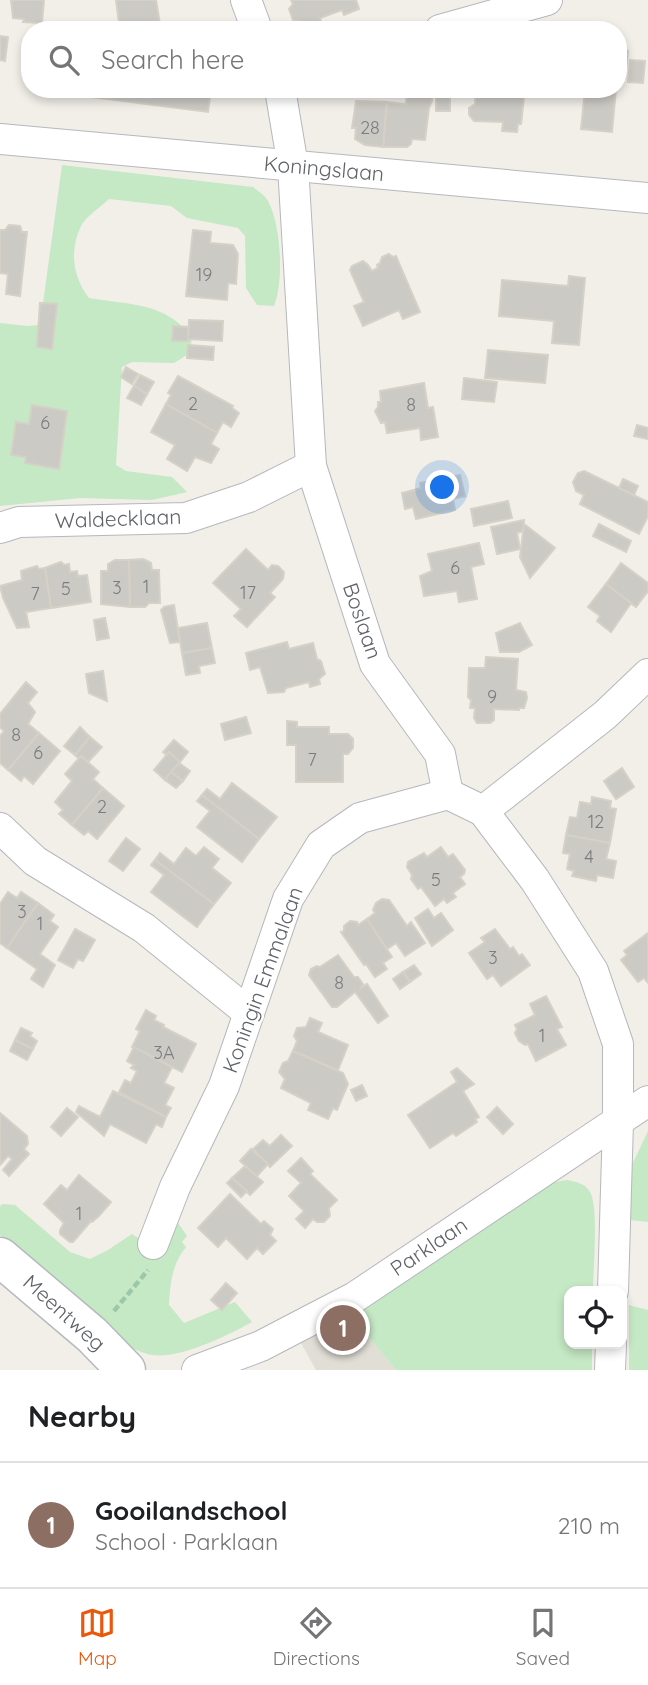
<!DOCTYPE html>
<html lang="en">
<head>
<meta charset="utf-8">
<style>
	body { margin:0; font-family:Quicksand,sans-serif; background:#f6f6f6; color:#202124 }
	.controls { position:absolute; right:21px; bottom:21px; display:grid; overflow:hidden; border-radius:14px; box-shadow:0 4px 10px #0003 }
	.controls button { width:63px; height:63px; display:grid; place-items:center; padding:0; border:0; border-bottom:2px solid #e0e0e0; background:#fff; color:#202124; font:35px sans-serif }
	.you { position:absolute; left:443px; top:488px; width:24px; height:24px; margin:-18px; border:5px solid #fff; border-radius:50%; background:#1a73e8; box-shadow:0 0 0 10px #1a73e833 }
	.badge { display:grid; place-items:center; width:46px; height:46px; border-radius:50%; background:#ea580c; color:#fff; font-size:23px; font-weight:700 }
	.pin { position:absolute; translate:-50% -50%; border:4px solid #fff; box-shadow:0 2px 7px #0006 }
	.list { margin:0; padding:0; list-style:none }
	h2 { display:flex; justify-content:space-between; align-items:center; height:91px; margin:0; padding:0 28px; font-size:30px }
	h2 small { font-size:23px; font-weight:400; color:#757577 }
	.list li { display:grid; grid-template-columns:46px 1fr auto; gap:21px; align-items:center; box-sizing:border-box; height:126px; padding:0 28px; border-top:2px solid #e0e0e0 }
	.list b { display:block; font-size:26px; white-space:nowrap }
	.list p { margin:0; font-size:23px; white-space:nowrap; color:#757577 }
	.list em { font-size:23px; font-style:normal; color:#757577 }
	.icon { flex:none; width:38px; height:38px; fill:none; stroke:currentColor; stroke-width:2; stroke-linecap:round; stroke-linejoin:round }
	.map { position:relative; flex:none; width:648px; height:1370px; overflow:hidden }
	.search { position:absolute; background:#fff; box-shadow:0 4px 10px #0003; left:21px; right:21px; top:21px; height:77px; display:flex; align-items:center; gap:18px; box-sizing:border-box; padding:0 24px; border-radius:28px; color:#757577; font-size:26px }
	.sheet { height:217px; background:#fff }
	nav { display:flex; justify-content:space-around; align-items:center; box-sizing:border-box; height:98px; border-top:2px solid #e0e0e0; background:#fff; font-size:19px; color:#757577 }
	nav a { display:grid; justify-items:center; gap:4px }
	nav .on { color:#ea580c }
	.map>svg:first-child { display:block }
	.education { fill:#e1ded6 }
	.green { fill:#c5e8c5 }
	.building { fill:#cccac5; stroke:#d6d1c6; stroke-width:2 }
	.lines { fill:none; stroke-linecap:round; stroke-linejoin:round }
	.street-casing { stroke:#b5b8bc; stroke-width:32 }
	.secondary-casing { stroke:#b6babf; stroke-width:41 }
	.path { stroke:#9cc7a9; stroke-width:4.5; stroke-dasharray:7 3.5; stroke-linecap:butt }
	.street { stroke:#fff; stroke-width:30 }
	.secondary { stroke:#fff; stroke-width:38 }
	.labels { text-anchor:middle; stroke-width:5; stroke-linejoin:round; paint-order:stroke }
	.number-label { font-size:18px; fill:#7a7d7f }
	.street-label { font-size:21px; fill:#5f6368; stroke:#fff }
</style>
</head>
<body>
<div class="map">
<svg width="648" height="1370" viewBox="0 0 648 1370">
	<rect width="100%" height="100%" fill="#f1efe8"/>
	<polygon class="education" points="348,1312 396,1370 316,1370 301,1343"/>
	<g class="green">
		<path d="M 62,165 L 253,187 C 259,192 266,196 269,203 C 281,227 284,281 274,306 L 257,305 L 246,288 L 245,236 L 238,228 L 187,218 L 171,206 L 109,199 C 101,207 86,216 81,226 C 69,251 73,277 89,298 C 130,305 165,302 192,337 L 190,353 L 174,363 L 132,362 L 122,367 L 116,465 L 126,471 L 172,477 L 187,492 L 152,500 L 80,498 L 0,506 L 0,323 L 27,326 L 40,325 Z"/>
		<polygon points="648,1131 648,1222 630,1220 631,1167"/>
		<path d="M 567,1180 C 576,1182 585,1183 590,1192 C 599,1207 593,1271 593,1291 L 569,1291 L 569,1344 L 592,1344 L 592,1370 L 396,1370 L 348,1312 L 555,1182 Z"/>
		<path d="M 3,1204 L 15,1205 L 70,1252 L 90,1259 L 108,1250 L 132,1234 L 155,1249 L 172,1214 L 187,1236 L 182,1242 L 186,1247 C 172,1264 170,1283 169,1305 L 184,1323 L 235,1302 L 252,1322 C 226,1336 181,1359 152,1355 C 145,1354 137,1350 131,1348 L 0,1235 L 0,1206 Z"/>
		<polygon points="629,1305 648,1310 648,1370 629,1370"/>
	</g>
	<g class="building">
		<polygon points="11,0 44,0 42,23 23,22 24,19 13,18"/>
		<polygon points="116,0 156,0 161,30 120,30"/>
		<polygon points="291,0 356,0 359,9 344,15 342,10 320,18 322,24 320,30 303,30 299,21 293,20 289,9 293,4"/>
		<polygon points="0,36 8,37 5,61 0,60"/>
		<polygon points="618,50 628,51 625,78 618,77"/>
		<polygon points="630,60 645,61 643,83 628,82"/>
		<polygon points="76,89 211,89 208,112 75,95"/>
		<polygon points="407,89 433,89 432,101 429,108 425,140 412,139 411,144 407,147 383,147 387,102 406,104"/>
		<rect x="436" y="89" width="14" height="22"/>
		<polygon points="476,89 525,89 521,124 518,124 517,132 502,131 503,122 474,121 469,115 469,108 475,104"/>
		<polygon points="585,89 616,89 612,132 581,129"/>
		<polygon points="356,101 387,102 383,147 365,145 355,139 356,128 352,128"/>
		<polygon points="9,225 20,226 22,232 27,232 20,296 6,294 8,274 0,273 0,230 5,230"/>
		<polygon points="193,230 211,232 210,243 233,245 238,254 236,284 228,283 227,300 186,296"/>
		<polygon points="389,254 393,257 396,256 420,312 403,319 399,310 363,326 354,306 364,302 350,270 352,266 363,261 368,265 372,271 378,268 377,265 380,263 382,257"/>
		<polygon points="569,276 585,278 579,345 552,343 554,321 499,316 502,280 568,286"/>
		<polygon points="40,303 57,304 52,349 37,347"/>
		<polygon points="189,320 223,321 222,341 188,339"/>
		<polygon points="173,326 188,327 188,341 172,341"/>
		<polygon points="188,345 214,347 213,360 187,358"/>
		<polygon points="488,350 548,355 545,383 485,378"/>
		<polygon points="126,367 138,374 132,384 121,377"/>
		<polygon points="140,375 154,382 147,394 134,386"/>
		<polygon points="178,376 233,406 232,408 239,413 231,427 223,422 217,433 166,404 171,395 168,393"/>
		<polygon points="464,378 497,382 494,402 462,399"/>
		<polygon points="424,383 428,408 433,407 438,437 421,440 420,428 387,433 385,422 381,423 375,411 378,407 378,402 381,402 380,391"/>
		<polygon points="134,386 147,394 141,405 127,398"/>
		<polygon points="166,404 217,433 211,444 219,449 211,463 195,457 187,471 167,459 175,445 151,432"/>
		<polygon points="32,405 67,411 59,469 25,463 26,457 11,455 16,422 29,424"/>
		<polygon points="637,425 648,428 648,439 634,436"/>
		<polygon points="584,471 648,502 648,516 639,534 580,504 584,495 576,491 573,482 578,473"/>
		<polygon points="460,475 465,496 453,499 455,510 416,519 413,507 405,509 402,493 421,488 420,483"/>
		<polygon points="623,479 638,486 634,495 619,488"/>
		<polygon points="508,501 512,518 474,526 471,509"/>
		<polygon points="524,520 523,531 517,533 520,549 497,554 491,527"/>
		<polygon points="524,524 555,548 530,578 520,557"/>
		<polygon points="599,524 631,541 626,552 593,536"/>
		<polygon points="479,543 484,564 471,567 477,599 459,602 457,591 424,596 420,576 432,571 428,554"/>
		<polygon points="246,549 268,570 272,565 278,566 284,572 283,579 270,593 275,597 247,627 234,616 241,609 213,583"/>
		<polygon points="143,559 151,563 152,570 159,570 160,603 149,603 145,607 130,607 129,560"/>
		<polygon points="115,560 129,560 130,607 101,604 101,571 108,571 108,564"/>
		<polygon points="61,562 64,565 69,564 70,572 77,571 78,576 87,575 91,602 51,608 45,568"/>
		<polygon points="621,563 648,583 648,591 636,607 606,584"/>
		<polygon points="37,566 39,569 45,568 51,608 26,612 29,627 17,628 3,598 0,586 22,580 21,571"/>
		<polygon points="606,584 631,603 611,632 597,621 600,616 588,607"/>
		<polygon points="174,605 180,642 170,643 161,610 164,607"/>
		<polygon points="105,618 109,638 97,640 94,620"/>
		<polygon points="207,623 212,648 182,653 178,628"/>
		<polygon points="520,623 532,645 519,652 500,652 496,633"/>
		<polygon points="287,642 289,649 313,643 317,659 321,661 325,674 319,679 320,684 310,687 309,682 286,688 284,692 268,693 260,667 250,670 246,653"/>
		<polygon points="212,648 215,663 199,666 200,673 186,675 182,653"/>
		<polygon points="486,657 518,659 516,690 526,692 527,698 524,708 519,708 519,710 494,709 494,720 490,723 477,723 474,718 475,708 470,708 471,700 468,697 469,668 485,668"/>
		<polygon points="103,671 107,701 89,693 86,674"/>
		<polygon points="26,682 37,692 28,703 35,712 28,724 39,733 8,770 0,763 0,736 4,731 0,727 0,714"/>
		<polygon points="246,717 251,733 225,740 221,724"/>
		<polygon points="287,721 297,722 297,727 329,727 329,734 348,734 353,739 353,748 348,754 343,754 343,782 296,782 296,745 287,745"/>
		<polygon points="80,727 90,737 75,755 64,746"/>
		<polygon points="39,733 60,751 33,784 24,776 21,781 8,770"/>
		<polygon points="90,737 102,747 88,762 81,756 79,759 75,755"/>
		<polygon points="174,740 188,752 180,762 169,752 167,755 163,752"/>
		<polygon points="169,752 180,762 165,780 154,770"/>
		<polygon points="81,756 99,772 93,779 103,788 72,825 59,814 63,810 55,802 72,781 65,774"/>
		<polygon points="179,763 190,771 183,781 171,772"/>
		<polygon points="622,768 634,787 616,799 604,781"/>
		<polygon points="171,772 183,781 176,788 165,780"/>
		<polygon points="232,783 277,817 259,839 202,795 207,789 220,799"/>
		<polygon points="103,788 124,806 97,839 88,831 84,835 72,825"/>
		<polygon points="202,795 259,839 242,862 197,827 210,811 197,801"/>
		<polygon points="592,797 611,801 610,808 616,809 610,843 566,835 570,817 577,818 580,802 591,804"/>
		<polygon points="566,835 610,843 606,859 616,861 613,878 597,875 596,881 572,876 574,871 567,869 570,854 563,853"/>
		<polygon points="126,838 140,849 123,871 109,861"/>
		<polygon points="204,847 219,859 212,868 231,883 214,904 155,860 160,853 174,864 186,848 196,856"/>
		<polygon points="441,847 448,857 453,854 465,870 464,874 460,877 465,884 453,893 456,897 447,903 444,899 435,906 421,887 418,889 411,879 412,875 407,867 408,862 424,853 427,857"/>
		<polygon points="155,860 214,904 197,927 151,892 164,875 151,865"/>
		<polygon points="8,892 17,898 21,892 38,903 7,948 0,943 0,904"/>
		<polygon points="382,899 389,900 407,926 411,922 425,943 405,956 396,943 387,949 367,919 375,913 373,910 376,903"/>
		<polygon points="38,903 54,915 50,921 58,927 40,954 55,965 43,987 31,979 37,969 7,948"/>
		<polygon points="428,909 434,918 441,913 453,930 432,946 415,918"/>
		<polygon points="367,919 392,957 383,963 387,969 375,977 366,964 364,965 341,932 344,931 344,926 350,921 357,922 358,925"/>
		<polygon points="75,929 95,940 83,961 78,959 73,968 58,960"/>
		<polygon points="495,929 510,949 513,947 519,956 522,954 530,965 501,986 493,975 487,979 469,953 485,942 481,938"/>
		<polygon points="648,933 648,983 644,978 638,982 621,960 627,955 624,951"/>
		<polygon points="338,955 354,977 358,977 363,984 361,988 367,984 388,1016 378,1023 355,992 337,1007 332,1007 309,975 311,969 317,966 320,967"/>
		<polygon points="414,965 421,974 410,982 403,972"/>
		<polygon points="403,972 410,982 400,989 393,979"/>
		<polygon points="546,996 562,1027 557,1029 566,1045 536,1061 528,1044 525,1045 519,1041 515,1033 517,1029 515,1025 535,1015 530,1004"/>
		<polygon points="146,1010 156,1016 154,1020 164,1025 163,1027 196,1044 182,1072 132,1047 140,1031 136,1029"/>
		<polygon points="310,1018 322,1023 318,1032 348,1045 338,1070 293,1051 297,1041 294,1036 297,1028 306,1027"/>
		<polygon points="21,1028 32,1033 30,1036 37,1041 33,1049 15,1040"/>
		<polygon points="15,1040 33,1049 27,1060 10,1051"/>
		<polygon points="134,1047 172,1067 164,1083 174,1088 165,1105 171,1108 166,1117 119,1092 125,1080 131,1083 137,1071 131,1068 134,1065 127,1061"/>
		<polygon points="293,1051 343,1073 348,1084 337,1110 333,1108 328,1119 308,1110 311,1103 281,1088 285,1079 279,1072 283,1063 288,1061"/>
		<polygon points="457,1068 474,1084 463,1091 479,1117 475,1119 477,1122 456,1136 453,1133 430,1148 408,1115 457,1082 451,1072"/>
		<polygon points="362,1085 367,1096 356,1101 351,1090"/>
		<polygon points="113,1091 166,1117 162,1127 156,1124 146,1143 110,1124 104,1136 76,1112 79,1106 100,1117"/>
		<polygon points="497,1107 513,1124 503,1134 487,1117"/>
		<polygon points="67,1108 78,1117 61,1136 51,1127"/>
		<polygon points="0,1113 27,1136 28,1144 24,1149 29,1154 9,1176 3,1170 12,1159 8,1156 0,1165"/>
		<polygon points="281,1135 292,1146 270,1167 253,1149 263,1140 270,1146"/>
		<polygon points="251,1149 268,1164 257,1176 240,1161"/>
		<polygon points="301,1158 313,1171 310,1174 337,1200 329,1208 330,1216 324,1222 317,1222 313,1219 305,1228 296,1219 304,1211 289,1196 301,1183 288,1171"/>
		<polygon points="245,1166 263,1182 250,1195 232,1178"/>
		<polygon points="79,1175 111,1202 99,1216 92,1222 91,1221 73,1242 70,1242 60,1234 60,1230 64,1223 44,1204 61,1185 67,1190"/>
		<polygon points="232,1178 247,1191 241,1197 227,1183"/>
		<polygon points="230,1194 261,1224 264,1221 273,1229 270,1235 276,1241 263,1254 257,1248 247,1259 226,1238 218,1247 198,1228"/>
		<polygon points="226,1283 237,1293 222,1310 211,1300"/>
	</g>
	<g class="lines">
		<defs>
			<g id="street">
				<polyline points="246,0 257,30"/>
				<polyline points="440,30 547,0"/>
				<polyline points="280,89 293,166 311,466 375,664 440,754 448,794"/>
				<polyline points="0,139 648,198"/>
				<polyline points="0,528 19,522 186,518 249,497 311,466"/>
				<polyline points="448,794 483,811 535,880 593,971 618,1044 618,1122 613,1291"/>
				<polyline points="483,811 605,715 648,674"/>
				<polyline points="0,828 35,861 144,928 249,1013"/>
				<polyline points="153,1244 175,1187 224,1086 288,899 321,845 360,818 448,794"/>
				<polyline points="197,1370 261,1346 355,1297 648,1101"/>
				<polyline points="610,1370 611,1344"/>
			</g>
			<polyline id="secondary" points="0,1257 92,1335 126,1370"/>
		</defs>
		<use href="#street" class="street-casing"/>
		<use href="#secondary" class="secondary-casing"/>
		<polyline class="path" points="114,1311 148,1270"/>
		<use href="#street" class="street"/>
		<use href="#secondary" class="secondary"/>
	</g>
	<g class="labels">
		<g class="number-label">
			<text x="370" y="134">28</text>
			<text x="204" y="281">19</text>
			<text x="193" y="410">2</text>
			<text x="411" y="411">8</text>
			<text x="45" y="429">6</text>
			<text x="455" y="574">6</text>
			<text x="146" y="593">1</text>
			<text x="117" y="594">3</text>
			<text x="66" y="595">5</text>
			<text x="248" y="599">17</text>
			<text x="35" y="600">7</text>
			<text x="492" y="703">9</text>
			<text x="16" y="741">8</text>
			<text x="38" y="759">6</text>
			<text x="312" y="766">7</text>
			<text x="102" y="813">2</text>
			<text x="596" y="828">12</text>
			<text x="589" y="863">4</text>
			<text x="436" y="886">5</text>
			<text x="22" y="918">3</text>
			<text x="40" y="930">1</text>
			<text x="493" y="964">3</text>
			<text x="339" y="989">8</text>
			<text x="542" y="1042">1</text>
			<text x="164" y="1059">3A</text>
			<text x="79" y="1220">1</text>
		</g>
		<g class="street-label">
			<text transform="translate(324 169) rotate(5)" y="7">Koningslaan</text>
			<text transform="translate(118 519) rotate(-2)" y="7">Waldecklaan</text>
			<text transform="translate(362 621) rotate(71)" y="7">Boslaan</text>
			<text transform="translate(263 980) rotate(-70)" y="7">Koningin Emmalaan</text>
			<text transform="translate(429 1247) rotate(-34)" y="7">Parklaan</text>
			<text transform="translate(64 1313) rotate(42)" y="7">Meentweg</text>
		</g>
	</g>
</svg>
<div class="controls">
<button><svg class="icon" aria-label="locate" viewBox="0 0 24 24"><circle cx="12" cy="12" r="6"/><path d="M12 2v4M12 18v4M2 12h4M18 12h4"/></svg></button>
</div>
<div class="you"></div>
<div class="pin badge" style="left:343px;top:1328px;background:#8d6e63">1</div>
<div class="search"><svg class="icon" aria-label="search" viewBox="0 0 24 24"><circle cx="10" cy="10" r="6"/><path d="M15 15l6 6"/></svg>Search here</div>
</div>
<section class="sheet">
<h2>Nearby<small></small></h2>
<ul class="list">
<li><span class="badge" style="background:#8d6e63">1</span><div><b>Gooilandschool</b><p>School · Parklaan</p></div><em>210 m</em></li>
</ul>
</section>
<nav>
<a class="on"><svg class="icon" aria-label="map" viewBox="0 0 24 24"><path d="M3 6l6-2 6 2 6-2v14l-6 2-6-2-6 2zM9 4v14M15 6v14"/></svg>Map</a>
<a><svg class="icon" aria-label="directions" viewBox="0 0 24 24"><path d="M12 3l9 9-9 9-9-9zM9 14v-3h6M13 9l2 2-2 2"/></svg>Directions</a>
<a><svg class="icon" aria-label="saved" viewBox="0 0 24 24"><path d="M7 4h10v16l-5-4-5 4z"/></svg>Saved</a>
</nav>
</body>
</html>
